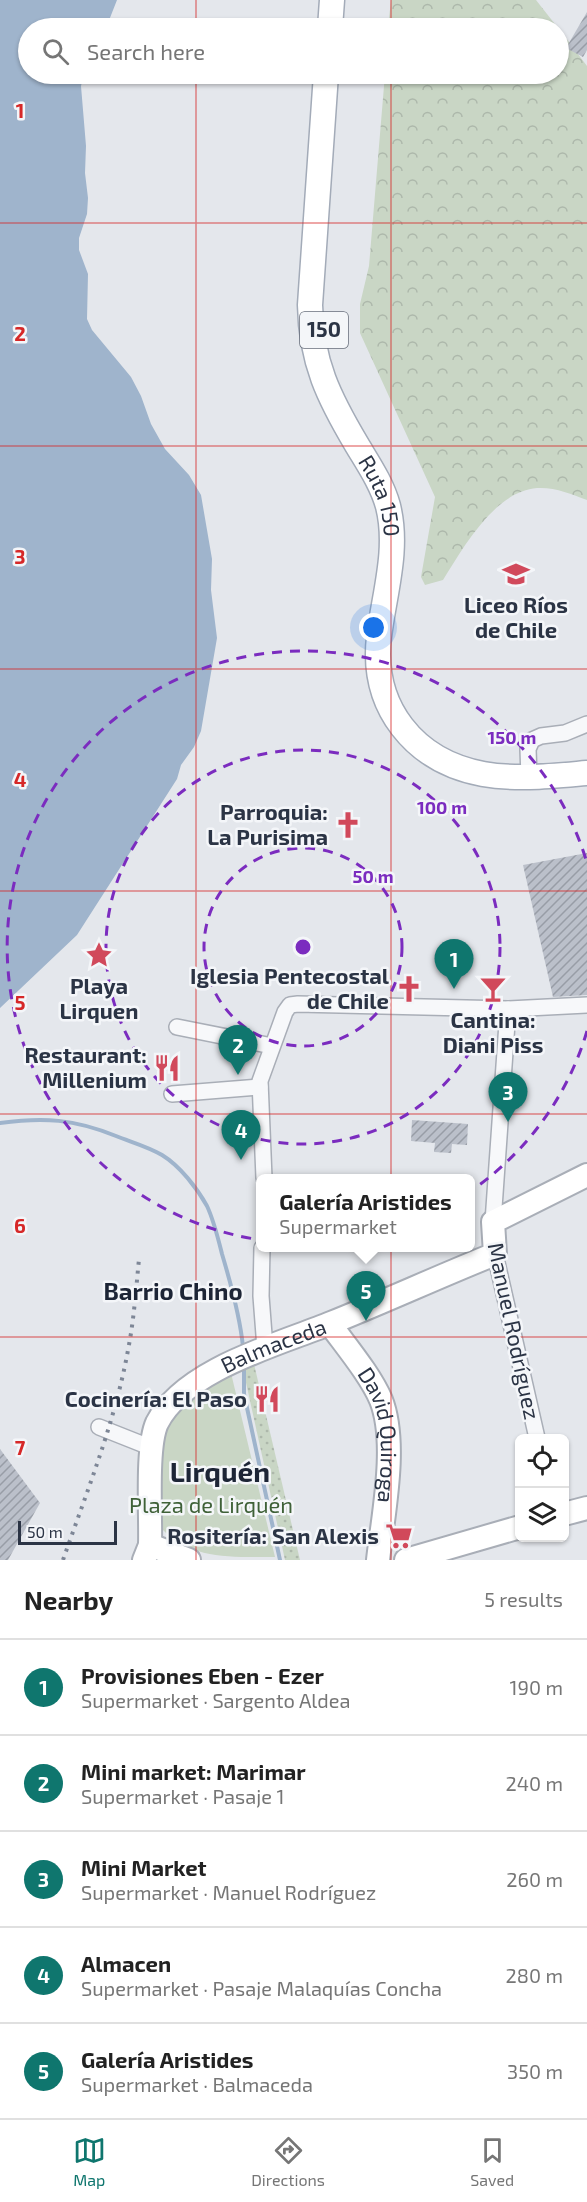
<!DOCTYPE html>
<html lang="en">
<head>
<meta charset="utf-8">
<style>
	body { margin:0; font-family:"Exo 2",sans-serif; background:#f6f6f6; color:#222 }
	.controls { position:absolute; right:18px; bottom:18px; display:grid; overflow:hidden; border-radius:9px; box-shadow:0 2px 4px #0004 }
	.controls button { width:54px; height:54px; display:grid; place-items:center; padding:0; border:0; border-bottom:2px solid #e0e0e0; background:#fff; color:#222; font:30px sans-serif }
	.scale { position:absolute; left:18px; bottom:15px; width:99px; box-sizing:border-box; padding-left:6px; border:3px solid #2b3445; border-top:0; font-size:16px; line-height:21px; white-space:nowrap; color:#2b3445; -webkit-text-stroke:4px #f4f6f9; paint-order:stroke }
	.you { position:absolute; left:374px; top:628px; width:21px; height:21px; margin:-15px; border:4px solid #fff; border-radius:50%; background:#1a73e8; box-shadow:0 0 0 9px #1a73e833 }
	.badge { display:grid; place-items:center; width:39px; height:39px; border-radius:50%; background:#0f766e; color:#fff; font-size:20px; font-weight:700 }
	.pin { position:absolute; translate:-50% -50px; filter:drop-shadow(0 2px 3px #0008) }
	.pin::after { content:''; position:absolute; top:32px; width:21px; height:18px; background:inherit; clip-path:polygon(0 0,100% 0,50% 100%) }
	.popup { position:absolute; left:256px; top:1174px; width:219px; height:78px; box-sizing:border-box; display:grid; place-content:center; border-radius:9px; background:#fff; filter:drop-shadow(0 2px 4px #0005); font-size:20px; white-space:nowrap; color:#767676 }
	.popup b { font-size:22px; color:#222 }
	.popup::after { content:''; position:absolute; left:50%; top:100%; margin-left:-12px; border:12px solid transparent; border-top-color:#fff }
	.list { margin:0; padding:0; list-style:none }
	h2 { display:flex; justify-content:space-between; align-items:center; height:78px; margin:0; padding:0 24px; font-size:26px }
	h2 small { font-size:20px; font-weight:400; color:#767676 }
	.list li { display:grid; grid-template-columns:39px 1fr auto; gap:18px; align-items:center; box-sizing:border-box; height:96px; padding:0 24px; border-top:2px solid #e0e0e0 }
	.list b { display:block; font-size:22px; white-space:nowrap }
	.list p { margin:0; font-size:20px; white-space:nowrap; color:#767676 }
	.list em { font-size:20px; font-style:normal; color:#767676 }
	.icon { flex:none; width:33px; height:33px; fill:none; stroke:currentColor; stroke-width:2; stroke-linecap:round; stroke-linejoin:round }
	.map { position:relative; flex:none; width:587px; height:1560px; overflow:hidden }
	.search { position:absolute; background:#fff; box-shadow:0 2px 4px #0004; left:18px; right:18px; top:18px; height:66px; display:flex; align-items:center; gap:15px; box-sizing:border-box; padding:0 21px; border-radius:33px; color:#767676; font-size:22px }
	.sheet { height:558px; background:#fff }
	nav { display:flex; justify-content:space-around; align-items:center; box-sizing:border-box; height:84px; border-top:2px solid #e0e0e0; background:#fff; font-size:16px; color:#767676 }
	nav a { display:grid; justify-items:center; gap:3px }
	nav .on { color:#0f766e }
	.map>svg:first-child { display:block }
	.grass { fill:url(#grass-dots) }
	.forest { fill:url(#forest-crowns) }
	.park { fill:#c9d6c5 }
	.water { fill:#9fb4cc }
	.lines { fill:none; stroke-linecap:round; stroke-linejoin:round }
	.stream { stroke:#9fb4cc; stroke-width:4 }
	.building { fill:url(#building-hatch) }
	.street-casing { stroke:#a9aeb7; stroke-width:18 }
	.secondary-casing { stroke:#a9aeb7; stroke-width:26 }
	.primary-casing { stroke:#a3abb8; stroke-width:27 }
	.street { stroke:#f7f8fa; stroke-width:15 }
	.secondary { stroke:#fff; stroke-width:22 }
	.primary { stroke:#fff; stroke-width:24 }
	.rail { stroke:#7d8696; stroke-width:4; stroke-dasharray:3 6; stroke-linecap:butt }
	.grid { fill:none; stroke:#d62828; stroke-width:1.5; stroke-opacity:0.55 }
	.ring { fill:none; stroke:#7b2cbf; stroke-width:3; stroke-dasharray:10 8 }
	.labels { text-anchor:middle; stroke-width:5; stroke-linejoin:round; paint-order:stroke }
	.shield { fill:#f4f6f9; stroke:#676e7b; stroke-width:1.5 }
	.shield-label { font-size:21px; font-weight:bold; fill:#2b3445 }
	.street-label { font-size:22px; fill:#2b3445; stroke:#f4f6f9 }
	.poi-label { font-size:22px; font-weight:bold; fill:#2b3445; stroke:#f4f6f9; text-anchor:end }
	.park-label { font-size:22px; fill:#3f6138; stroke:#f4f6f9 }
	.neighbourhood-label { font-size:24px; font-weight:bold; fill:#1d2536; stroke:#f4f6f9 }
	.district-label { font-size:28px; font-weight:bold; fill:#1d2536; stroke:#f4f6f9 }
	.grid-label { font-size:20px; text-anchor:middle; font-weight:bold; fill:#d62828; stroke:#f4f6f9; stroke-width:5; stroke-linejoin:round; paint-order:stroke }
	.centre { fill:#7b2cbf; stroke:#f4f6f9; stroke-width:3 }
	.ring-label { font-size:18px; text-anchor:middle; font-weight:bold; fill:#7b2cbf; stroke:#f4f6f9; stroke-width:5; stroke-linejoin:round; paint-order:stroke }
</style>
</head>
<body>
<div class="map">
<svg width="587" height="1560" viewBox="0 0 587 1560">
	<defs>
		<pattern id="grass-dots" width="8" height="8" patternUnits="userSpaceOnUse" patternTransform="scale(1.5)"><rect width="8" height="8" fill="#c9d6c5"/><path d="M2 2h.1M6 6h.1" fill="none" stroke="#adb8ab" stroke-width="1.8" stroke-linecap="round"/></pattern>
		<pattern id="forest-crowns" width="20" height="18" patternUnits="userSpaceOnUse" patternTransform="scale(1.5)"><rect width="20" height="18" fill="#c9d6c5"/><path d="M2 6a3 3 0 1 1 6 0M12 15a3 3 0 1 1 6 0" fill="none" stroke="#adb8ab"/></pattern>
		<pattern id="building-hatch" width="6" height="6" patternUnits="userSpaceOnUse" patternTransform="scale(1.5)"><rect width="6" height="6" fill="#bbc0ca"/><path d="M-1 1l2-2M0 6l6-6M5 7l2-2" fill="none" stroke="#989da6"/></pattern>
	</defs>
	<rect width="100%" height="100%" fill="#e4e7ec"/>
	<polygon class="grass" points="254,1364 300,1560 285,1560 243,1369"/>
	<g class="forest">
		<polygon points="391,0 536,0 558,28 388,28"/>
		<path d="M 559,29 L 587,66 L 587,500 C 571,494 555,487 537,488 C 495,491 463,548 443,580 L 425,585 L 421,577 L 435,497 L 360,333 L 360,304 L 369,266 L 385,74 L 558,74 Z"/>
	</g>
	<path class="park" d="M 231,1373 L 275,1557 C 231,1557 191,1560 161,1528 L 159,1459 L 162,1442 L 168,1427 L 183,1402 Z"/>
	<polygon class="water" points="0,0 117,0 106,28 28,28 28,74 84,74 81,86 86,146 85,173 88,198 87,214 79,238 79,250 88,274 87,319 92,330 131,377 141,396 151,424 165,449 189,475 201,495 212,559 211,590 217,638 201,731 194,747 181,765 177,779 77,935 0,1008"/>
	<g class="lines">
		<g class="stream">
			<path d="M 0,1123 C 44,1117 74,1119 116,1136 C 131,1142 149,1147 162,1155 C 180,1166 197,1188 207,1206 C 214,1221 218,1238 222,1254 C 231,1284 240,1316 243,1347"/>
			<polyline points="244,1367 244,1394 280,1560"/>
		</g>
	</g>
	<g class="building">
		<polygon points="587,12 587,50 583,57 566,48"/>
		<polygon points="587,853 587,995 553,997 523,865"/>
		<polygon points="412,1120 468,1124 467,1145 452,1144 451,1153 434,1152 435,1143 411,1141"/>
		<polygon points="0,1449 40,1503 8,1560 0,1560"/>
	</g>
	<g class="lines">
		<defs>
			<g id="street">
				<polyline points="529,777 528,749 532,740 541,736 565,733 587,724"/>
				<polyline points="177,1027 272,1046"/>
				<polyline points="172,1094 260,1087"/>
				<polyline points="264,1178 260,1081 285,1012 290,1005 298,1004 508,1009 587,1005"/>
				<polyline points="493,1222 508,1009"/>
				<polyline points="262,1248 261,1296 265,1348"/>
				<polyline points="495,1254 537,1438"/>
				<polyline points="99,1427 152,1448"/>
			</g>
			<g id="secondary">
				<path id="s1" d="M 330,1324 C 346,1346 371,1376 381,1400 C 398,1443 383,1515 378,1560"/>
				<polyline points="564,1514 587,1508"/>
				<polyline points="150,1545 189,1560"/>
				<path id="s2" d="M 144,1560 L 150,1545 C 151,1516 146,1447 157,1423 C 184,1369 280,1344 331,1323 C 386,1301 440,1276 495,1254 L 493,1222 L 587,1175"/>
				<polyline points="406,1560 520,1527"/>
			</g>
			<g id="primary">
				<polyline points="330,28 332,0"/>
				<path id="s3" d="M 326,74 L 310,305 C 311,362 329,398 357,445 C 369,465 382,484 388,506 C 399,550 384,594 379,637 C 371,707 414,761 483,774 C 517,780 552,776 587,773"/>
			</g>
		</defs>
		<use href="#street" class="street-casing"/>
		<use href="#secondary" class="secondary-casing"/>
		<use href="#primary" class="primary-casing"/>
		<use href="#street" class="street"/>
		<use href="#secondary" class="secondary"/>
		<use href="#primary" class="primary"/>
		<path class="rail" d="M 63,1560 C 87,1491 115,1422 128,1350 C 134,1320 136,1289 139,1259"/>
	</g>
	<path class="grid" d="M 196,0 L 196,28M 391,0 L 391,28M 196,74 L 196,1560M 391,74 L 391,1560M 0,223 L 587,223M 0,446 L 587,446M 0,669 L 587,669M 0,891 L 587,891M 0,1114 L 587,1114M 0,1337 L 587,1337"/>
	<g class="ring">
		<circle cx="303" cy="947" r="99"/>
		<circle cx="303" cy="947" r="197"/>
		<path d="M587 1031A296 296 0 1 1 587 863"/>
	</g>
	<defs>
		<symbol id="school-bare" viewBox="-9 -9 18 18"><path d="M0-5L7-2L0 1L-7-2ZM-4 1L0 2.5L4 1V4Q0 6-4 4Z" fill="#d1495b" stroke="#f4f6f9" stroke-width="2.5" paint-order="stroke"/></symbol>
		<symbol id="church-bare" viewBox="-9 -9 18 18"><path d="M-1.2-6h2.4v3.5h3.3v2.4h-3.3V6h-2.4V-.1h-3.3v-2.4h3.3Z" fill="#d1495b" stroke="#f4f6f9" stroke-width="2.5" paint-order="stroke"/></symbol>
		<symbol id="sight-bare" viewBox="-9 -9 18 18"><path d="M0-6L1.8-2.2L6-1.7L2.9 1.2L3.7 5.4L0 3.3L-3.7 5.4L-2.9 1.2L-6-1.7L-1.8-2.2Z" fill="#d1495b" stroke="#f4f6f9" stroke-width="2.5" paint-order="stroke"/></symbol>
		<symbol id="bar-bare" viewBox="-9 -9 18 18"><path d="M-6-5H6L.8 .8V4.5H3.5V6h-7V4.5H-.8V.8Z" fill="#d1495b" stroke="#f4f6f9" stroke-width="2.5" paint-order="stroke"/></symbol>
		<symbol id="restaurant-bare" viewBox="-9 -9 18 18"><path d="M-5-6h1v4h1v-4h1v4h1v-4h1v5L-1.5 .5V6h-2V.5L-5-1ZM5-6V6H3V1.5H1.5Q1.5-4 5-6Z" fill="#d1495b" stroke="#f4f6f9" stroke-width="2.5" paint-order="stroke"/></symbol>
		<symbol id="supermarket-bare" viewBox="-9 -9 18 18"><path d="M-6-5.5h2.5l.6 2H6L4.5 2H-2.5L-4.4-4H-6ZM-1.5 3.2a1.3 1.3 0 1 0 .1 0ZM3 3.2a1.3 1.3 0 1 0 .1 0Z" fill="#d1495b" stroke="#f4f6f9" stroke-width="2.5" paint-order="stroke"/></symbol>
	</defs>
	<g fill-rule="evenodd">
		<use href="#school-bare" x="497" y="555" width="38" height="38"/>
		<use href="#church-bare" x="329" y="806" width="38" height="38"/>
		<use href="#sight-bare" x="80" y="936" width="38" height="38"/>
		<use href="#church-bare" x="390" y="970" width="38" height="38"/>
		<use href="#bar-bare" x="474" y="970" width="38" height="38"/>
		<use href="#restaurant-bare" x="148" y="1049" width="38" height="38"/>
		<use href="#restaurant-bare" x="248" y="1380" width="38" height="38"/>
		<use href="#supermarket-bare" x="380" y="1517" width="38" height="38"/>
	</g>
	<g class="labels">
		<rect class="shield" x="300" y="312" width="48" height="36" rx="4.5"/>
		<g class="shield-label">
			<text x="324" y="337">150</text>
		</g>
		<g class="street-label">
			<text dy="8" stroke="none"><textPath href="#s3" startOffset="438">Ruta 150</textPath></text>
			<text transform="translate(514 1331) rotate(78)" y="8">Manuel Rodríguez</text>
			<text dy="8" stroke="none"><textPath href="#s2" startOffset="282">Balmaceda</textPath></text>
			<text dy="8" stroke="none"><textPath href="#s1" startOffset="126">David Quiroga</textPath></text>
		</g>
		<g class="poi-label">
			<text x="516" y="613" text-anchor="middle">Liceo Ríos<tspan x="516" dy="25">de Chile</tspan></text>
			<text x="328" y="820">Parroquia:<tspan x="328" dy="25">La Purisima</tspan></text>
			<text x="389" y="984">Iglesia Pentecostal<tspan x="389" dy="25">de Chile</tspan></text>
			<text x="99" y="994" text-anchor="middle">Playa<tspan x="99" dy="25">Lirquen</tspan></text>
			<text x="493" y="1028" text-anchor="middle">Cantina:<tspan x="493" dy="25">Diani Piss</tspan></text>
			<text x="147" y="1063">Restaurant:<tspan x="147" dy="25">Millenium</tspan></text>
			<text x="247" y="1407">Cocinería: El Paso</text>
			<text x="379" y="1544">Rositería: San Alexis</text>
		</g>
		<g class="park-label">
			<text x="211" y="1513">Plaza de Lirquén</text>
		</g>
		<g class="neighbourhood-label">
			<text x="173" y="1300">Barrio Chino</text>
		</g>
		<g class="district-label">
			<text x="220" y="1482">Lirquén</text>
		</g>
	</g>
	<g class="grid-label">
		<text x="20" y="118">1</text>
		<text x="20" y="341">2</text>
		<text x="20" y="564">3</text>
		<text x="20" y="787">4</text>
		<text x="20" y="1010">5</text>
		<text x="20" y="1233">6</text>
		<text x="20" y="1455">7</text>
	</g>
	<circle cx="303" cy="947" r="9" class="centre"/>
	<g class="ring-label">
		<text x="512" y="744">150 m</text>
		<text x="442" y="814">100 m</text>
		<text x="373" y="883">50 m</text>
	</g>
</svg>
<div class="controls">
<button><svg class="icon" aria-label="locate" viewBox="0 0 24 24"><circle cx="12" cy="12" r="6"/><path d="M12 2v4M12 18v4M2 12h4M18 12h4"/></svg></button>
<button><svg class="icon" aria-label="layers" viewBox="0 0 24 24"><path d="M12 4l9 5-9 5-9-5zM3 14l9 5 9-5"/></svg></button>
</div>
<div class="scale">50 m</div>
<div class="you"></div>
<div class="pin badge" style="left:454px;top:989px">1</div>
<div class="pin badge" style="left:238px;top:1075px">2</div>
<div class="pin badge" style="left:508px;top:1122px">3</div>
<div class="pin badge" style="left:241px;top:1160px">4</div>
<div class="pin badge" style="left:366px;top:1321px">5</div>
<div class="popup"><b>Galería Aristides</b>Supermarket</div>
<div class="search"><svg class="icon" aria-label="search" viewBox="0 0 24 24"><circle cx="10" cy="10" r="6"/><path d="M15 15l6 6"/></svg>Search here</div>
</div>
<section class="sheet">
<h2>Nearby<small>5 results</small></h2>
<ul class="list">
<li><span class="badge">1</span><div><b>Provisiones Eben - Ezer</b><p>Supermarket · Sargento Aldea</p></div><em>190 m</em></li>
<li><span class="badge">2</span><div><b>Mini market: Marimar</b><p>Supermarket · Pasaje 1</p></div><em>240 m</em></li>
<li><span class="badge">3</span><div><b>Mini Market</b><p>Supermarket · Manuel Rodríguez</p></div><em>260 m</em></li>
<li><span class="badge">4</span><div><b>Almacen</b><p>Supermarket · Pasaje Malaquías Concha</p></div><em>280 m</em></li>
<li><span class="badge">5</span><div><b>Galería Aristides</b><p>Supermarket · Balmaceda</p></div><em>350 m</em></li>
</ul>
</section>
<nav>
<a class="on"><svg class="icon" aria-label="map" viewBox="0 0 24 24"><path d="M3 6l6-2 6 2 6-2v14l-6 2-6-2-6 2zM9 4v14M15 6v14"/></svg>Map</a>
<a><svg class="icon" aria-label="directions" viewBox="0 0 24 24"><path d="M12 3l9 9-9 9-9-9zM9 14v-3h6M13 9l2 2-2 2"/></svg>Directions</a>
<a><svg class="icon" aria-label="saved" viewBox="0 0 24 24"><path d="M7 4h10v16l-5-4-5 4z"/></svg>Saved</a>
</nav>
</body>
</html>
